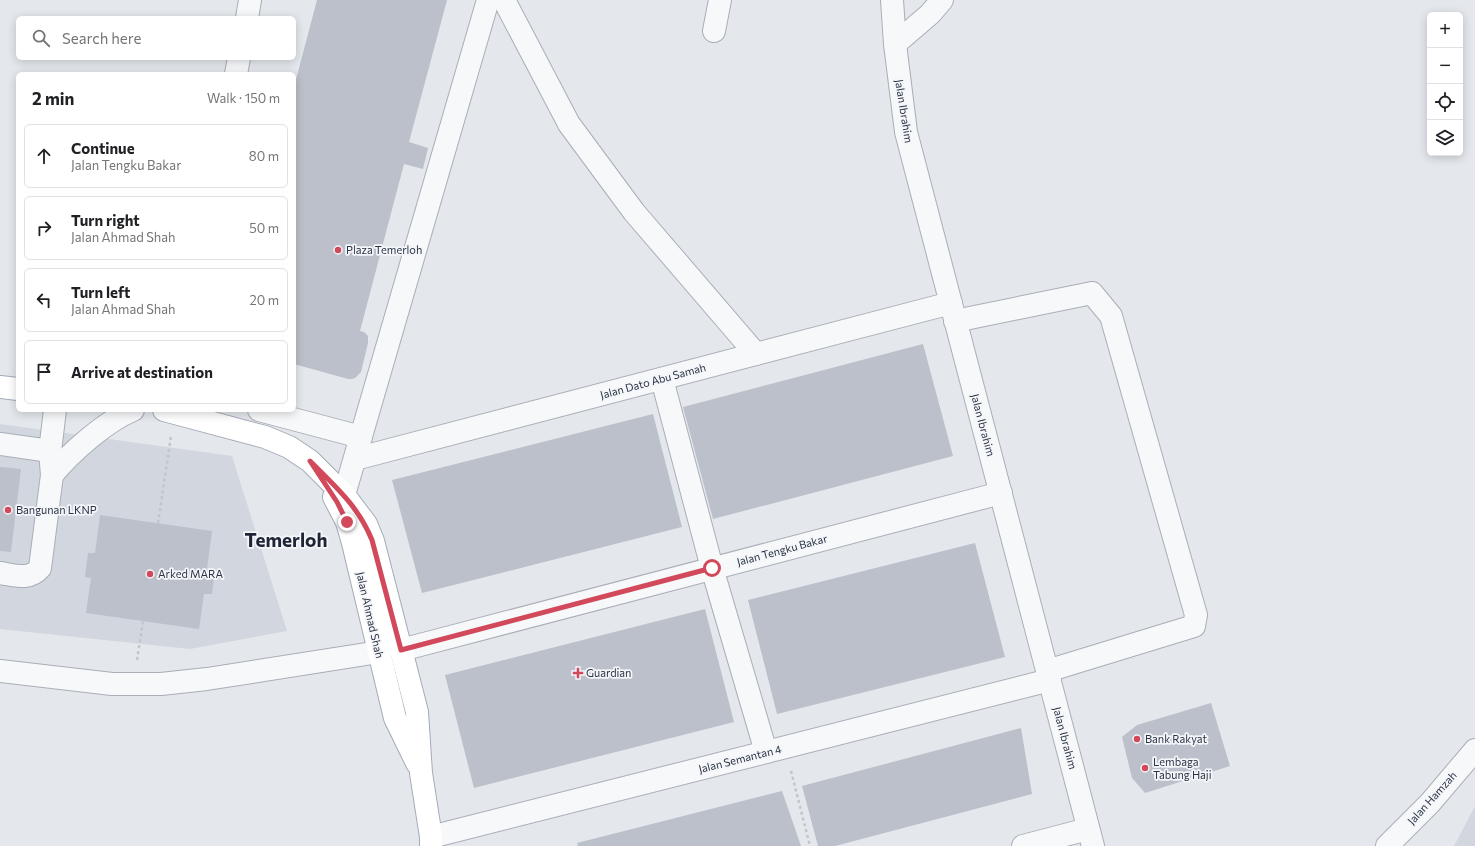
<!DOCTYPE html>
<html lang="en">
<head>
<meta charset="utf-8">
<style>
	body { margin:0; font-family:Commissioner,sans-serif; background:#f6f6f6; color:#202124 }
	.controls { position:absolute; right:12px; top:12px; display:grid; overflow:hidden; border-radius:6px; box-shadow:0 2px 10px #0003 }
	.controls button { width:36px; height:36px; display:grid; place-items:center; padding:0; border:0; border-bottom:1px solid #e0e0e0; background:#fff; color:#202124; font:20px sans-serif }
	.stop { position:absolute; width:12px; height:12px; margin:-9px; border:3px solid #d1495b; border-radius:50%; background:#fff }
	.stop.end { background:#d1495b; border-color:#fff; box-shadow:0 1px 4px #0008 }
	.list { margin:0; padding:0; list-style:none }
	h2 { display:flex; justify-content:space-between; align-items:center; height:52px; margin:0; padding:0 16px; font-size:17px }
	h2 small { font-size:13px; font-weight:400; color:#757577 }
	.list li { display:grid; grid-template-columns:26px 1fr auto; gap:12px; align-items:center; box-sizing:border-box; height:64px; margin:0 8px 8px; padding:0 8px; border:1px solid #e0e0e0; border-radius:6px }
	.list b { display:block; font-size:15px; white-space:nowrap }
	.list p { margin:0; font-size:13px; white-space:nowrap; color:#757577 }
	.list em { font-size:13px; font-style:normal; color:#757577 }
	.icon { flex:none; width:22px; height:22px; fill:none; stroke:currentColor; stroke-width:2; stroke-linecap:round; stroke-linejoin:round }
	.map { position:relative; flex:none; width:1475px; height:846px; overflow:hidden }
	.search { position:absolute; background:#fff; box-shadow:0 2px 10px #0003; left:16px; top:16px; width:280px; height:44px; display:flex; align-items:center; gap:10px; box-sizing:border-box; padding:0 14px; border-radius:6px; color:#757577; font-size:15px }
	.panel { position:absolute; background:#fff; box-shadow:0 2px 10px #0003; left:16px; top:72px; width:280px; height:340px; border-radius:6px }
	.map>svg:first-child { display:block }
	.built { fill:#d2d6de }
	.building { fill:#bbc0ca }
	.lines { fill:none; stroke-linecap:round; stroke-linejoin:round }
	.minor-casing { stroke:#a9aeb7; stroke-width:24 }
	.major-casing { stroke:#a3abb8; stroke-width:24 }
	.path { stroke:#c2c5cb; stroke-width:2.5; stroke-dasharray:3 3; stroke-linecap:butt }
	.minor { stroke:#f7f8fa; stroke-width:22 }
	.major { stroke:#fff; stroke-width:22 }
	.route { stroke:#d1495b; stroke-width:5 }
	.poi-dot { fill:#d1495b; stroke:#f4f6f9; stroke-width:1.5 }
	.labels { text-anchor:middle; stroke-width:3.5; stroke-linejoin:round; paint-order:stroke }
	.street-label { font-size:11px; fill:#2b3445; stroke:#f4f6f9 }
	.poi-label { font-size:11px; fill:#2b3445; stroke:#f4f6f9; text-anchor:start }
	.town-label { font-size:19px; font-weight:bold; fill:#1d2536; stroke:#f4f6f9 }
</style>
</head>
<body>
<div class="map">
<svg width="1475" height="846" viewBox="0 0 1475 846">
	<rect width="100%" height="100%" fill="#e4e7ec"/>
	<g class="built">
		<polygon points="0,424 232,456 287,631 190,649 0,629"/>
		<polygon points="1475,806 1475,846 1454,846"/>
	</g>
	<g class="building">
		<polygon points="317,0 447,0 409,142 428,148 423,169 404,164 360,331 364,332 368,336 368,343 361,372 355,378 352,379 348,379 294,364 294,87"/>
		<polygon points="923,344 953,456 713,519 683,407"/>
		<polygon points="653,414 682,527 422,593 392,480"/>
		<polygon points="0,467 21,469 11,552 0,551"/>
		<polygon points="100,515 212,531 207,569 215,570 212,594 204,594 199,629 86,613 91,578 85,577 88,553 95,553"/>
		<polygon points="975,543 1005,657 777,714 748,600"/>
		<polygon points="705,609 734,722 474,788 445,675"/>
		<polygon points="1211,703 1230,766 1145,793 1132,778 1122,737 1137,725"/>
		<polygon points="1021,728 1032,794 835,846 818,846 802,786"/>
		<polygon points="782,791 801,846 578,846 577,843"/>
	</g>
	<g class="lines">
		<defs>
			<g id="minor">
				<polyline points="504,0 569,124 634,212 756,354"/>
				<polyline points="892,0 895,44 906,132 1093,846"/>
				<polyline points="247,18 250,0"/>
				<polyline points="714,31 720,0"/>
				<polyline points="895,44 930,14 942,0"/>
				<polyline points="236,74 239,58"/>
				<polyline points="955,321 1092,293 1111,316 1196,615 1194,626 1047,671"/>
				<polyline points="662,379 712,568 766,752"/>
				<polyline points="259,410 361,437"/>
				<polyline points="0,444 50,451 55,410"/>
				<polyline points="355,459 951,303"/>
				<path d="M 52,475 C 71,452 106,421 133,410"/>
				<polyline points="344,495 488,0"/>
				<path d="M 0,573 C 14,575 29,581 40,568 L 52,475 L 50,451"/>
				<polyline points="401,650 1001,493"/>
				<polyline points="0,671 112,684 161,684 207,679 379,652"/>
				<polyline points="431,837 1050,680"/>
				<polyline points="1023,846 1088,829"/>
				<polyline points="1387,846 1430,803 1475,750"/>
			</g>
			<g id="major">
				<polyline points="0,387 18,389"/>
				<polyline points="164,410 265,437 289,447 310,461 344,495 366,524 373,541 417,712 421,773 431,837 431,846"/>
				<polyline points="334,497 347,522 353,543 395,718 417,763"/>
			</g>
		</defs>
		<use href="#minor" class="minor-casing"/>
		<use href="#major" class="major-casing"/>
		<g class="path">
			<polyline points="158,523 171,436"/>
			<polyline points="137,660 143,621"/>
			<polyline points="791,771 810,846"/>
		</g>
		<use href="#minor" class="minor"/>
		<use href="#major" class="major"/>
	</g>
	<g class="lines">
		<path class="route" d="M 347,522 L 337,502 L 310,461 C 336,487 358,506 372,540 L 401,650 L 712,568"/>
	</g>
	<g class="poi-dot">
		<circle cx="338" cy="250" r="4"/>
		<circle cx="8" cy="510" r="4"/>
		<circle cx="150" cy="574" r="4"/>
		<path d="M576 667h4v4h4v4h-4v4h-4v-4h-4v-4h4z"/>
		<circle cx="1137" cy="739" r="4"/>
		<circle cx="1145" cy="768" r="4"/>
	</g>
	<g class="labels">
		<g class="street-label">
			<text transform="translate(904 111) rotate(81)" y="4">Jalan Ibrahim</text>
			<text transform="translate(653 381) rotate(-15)" y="4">Jalan Dato Abu Samah</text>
			<text transform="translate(983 425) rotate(75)" y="4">Jalan Ibrahim</text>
			<text transform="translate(782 550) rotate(-15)" y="4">Jalan Tengku Bakar</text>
			<text transform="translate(370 615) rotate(77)" y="4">Jalan Ahmad Shah</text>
			<text transform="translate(1065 738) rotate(75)" y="4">Jalan Ibrahim</text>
			<text transform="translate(740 759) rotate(-14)" y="4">Jalan Semantan 4</text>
			<text transform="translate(1432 798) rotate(-48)" y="4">Jalan Hamzah</text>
		</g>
		<g class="poi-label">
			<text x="346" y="254">Plaza Temerloh</text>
			<text x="16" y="514">Bangunan LKNP</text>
			<text x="158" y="578">Arked MARA</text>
			<text x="586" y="677">Guardian</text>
			<text x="1145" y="743">Bank Rakyat</text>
			<text x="1153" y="766">Lembaga<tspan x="1153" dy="13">Tabung Haji</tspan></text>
		</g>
		<g class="town-label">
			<text x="286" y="547">Temerloh</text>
		</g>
	</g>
</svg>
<div class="controls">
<button>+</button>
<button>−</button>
<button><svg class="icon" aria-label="locate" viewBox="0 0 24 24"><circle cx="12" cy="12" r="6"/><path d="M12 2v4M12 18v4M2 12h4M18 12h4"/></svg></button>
<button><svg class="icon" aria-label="layers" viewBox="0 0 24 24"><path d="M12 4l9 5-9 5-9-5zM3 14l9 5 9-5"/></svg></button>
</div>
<div class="stop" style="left:712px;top:568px"></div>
<div class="stop end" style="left:347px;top:522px"></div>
<div class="search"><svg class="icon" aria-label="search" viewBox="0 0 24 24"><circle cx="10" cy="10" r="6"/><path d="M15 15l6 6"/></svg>Search here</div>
<section class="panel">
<h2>2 min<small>Walk · 150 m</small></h2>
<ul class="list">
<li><svg class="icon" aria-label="ahead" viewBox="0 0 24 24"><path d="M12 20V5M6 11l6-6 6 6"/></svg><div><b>Continue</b><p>Jalan Tengku Bakar</p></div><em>80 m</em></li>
<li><svg class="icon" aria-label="right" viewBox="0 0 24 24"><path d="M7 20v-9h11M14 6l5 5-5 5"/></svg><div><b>Turn right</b><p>Jalan Ahmad Shah</p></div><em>50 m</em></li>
<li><svg class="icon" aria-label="left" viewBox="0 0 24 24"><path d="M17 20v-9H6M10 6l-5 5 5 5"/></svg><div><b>Turn left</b><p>Jalan Ahmad Shah</p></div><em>20 m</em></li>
<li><svg class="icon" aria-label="arrive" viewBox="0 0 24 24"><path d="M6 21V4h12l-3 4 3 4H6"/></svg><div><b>Arrive at destination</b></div></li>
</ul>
</section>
</div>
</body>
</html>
